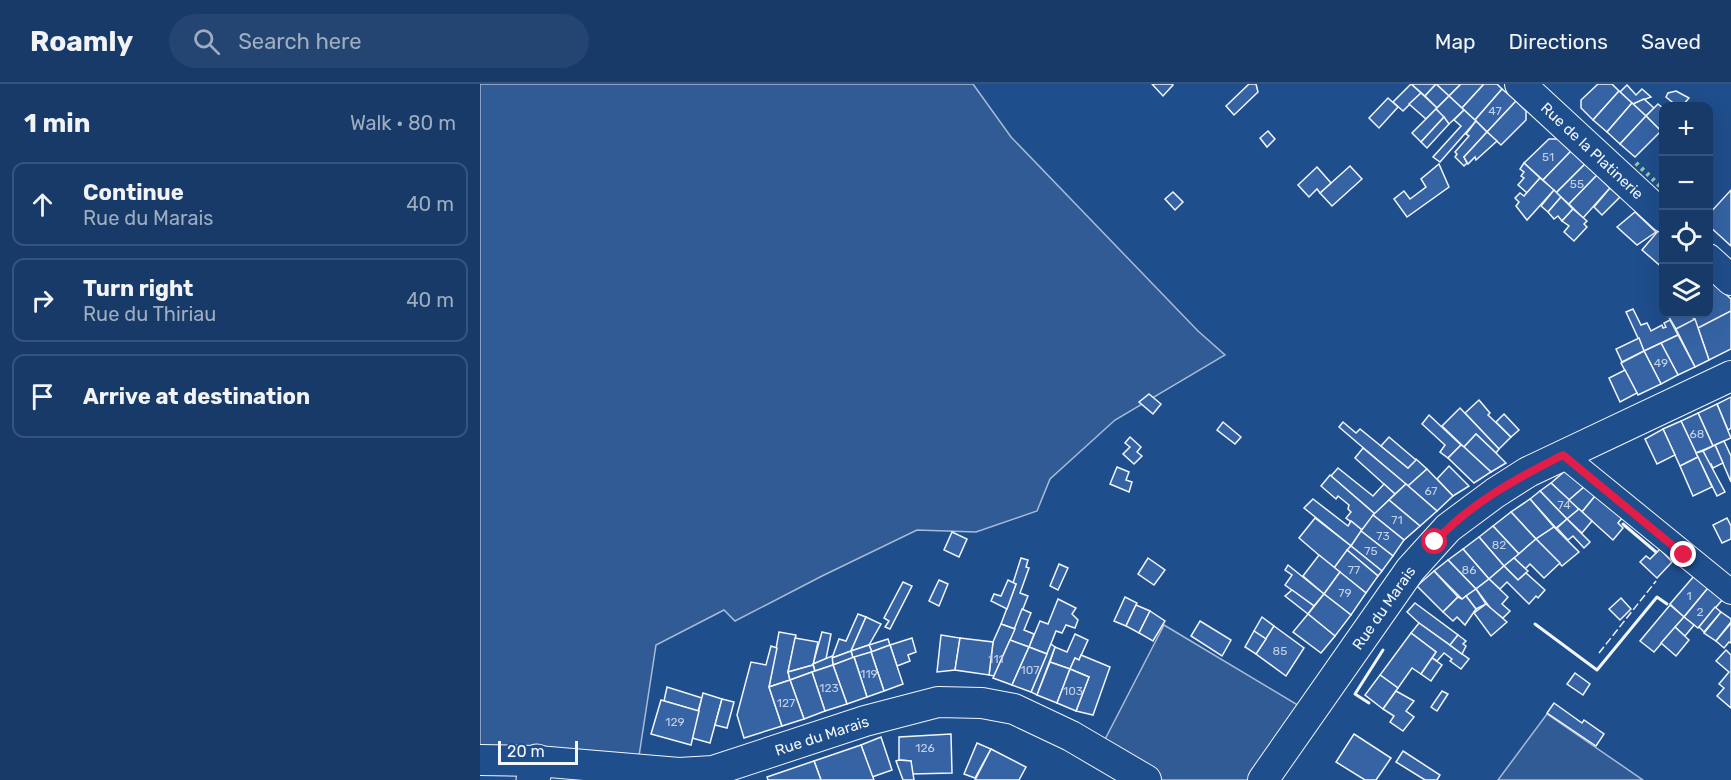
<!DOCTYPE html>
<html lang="en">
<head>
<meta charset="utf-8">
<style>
	body { margin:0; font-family:Rubik,sans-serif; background:#244571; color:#f1f3f6 }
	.controls { position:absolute; right:18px; top:18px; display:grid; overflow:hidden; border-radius:12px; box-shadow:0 6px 24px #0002 }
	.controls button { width:54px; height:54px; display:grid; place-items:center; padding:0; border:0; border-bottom:2px solid #36547d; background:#173a69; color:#f1f3f6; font:30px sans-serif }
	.scale { position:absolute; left:18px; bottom:15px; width:80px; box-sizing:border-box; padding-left:6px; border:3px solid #f2f6ff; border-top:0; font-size:16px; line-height:21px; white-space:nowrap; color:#f2f6ff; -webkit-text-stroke:4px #1f4e8c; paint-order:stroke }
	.stop { position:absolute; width:18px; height:18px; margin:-14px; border:4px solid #e11d48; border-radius:50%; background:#fff }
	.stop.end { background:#e11d48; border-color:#fff; box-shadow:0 2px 6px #0008 }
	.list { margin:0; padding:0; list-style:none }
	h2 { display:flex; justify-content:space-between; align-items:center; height:78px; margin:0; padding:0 24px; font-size:26px }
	h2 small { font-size:20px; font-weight:400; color:#9eadc0 }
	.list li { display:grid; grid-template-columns:39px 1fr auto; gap:18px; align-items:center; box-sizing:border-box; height:84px; margin:0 12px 12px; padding:0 12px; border:2px solid #36547d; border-radius:12px }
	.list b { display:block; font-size:22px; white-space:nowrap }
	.list p { margin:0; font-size:20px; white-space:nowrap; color:#9eadc0 }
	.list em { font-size:20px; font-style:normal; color:#9eadc0 }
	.icon { flex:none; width:33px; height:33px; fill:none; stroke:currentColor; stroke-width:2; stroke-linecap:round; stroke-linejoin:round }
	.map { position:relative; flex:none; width:1251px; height:696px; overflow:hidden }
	header { display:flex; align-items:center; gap:36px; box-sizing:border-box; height:84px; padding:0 30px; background:#173a69; border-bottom:2px solid #36547d }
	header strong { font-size:28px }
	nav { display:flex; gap:33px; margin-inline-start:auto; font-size:21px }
	.search { width:420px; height:54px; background:#244571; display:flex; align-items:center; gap:15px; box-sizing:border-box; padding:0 21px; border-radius:33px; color:#9eadc0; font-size:22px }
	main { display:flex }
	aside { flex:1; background:#173a69 }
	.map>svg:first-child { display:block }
	.green { fill:#305b95; stroke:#a8bbd7; stroke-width:1.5 }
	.building { fill:#3563a3; stroke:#f2f6ff; stroke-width:1.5 }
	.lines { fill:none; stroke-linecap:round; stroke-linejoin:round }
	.minor-casing { stroke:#f2f6ff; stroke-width:26 }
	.tertiary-casing { stroke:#f2f6ff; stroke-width:32 }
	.trunk-casing { stroke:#f2f6ff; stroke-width:35 }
	.minor { stroke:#1f4e8c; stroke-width:24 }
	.tertiary { stroke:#1f4e8c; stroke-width:30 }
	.trunk { stroke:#1f4e8c; stroke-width:33 }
	.hedge { stroke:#97c8a6; stroke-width:4.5; stroke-dasharray:3 4.5; stroke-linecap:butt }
	.fence { stroke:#f2f6ff; stroke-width:1.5; stroke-dasharray:8 3; stroke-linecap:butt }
	.wall { stroke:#f2f6ff; stroke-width:3 }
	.route { stroke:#e11d48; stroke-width:8 }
	.labels { text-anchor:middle; stroke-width:4.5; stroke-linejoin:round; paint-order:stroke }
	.number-label { font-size:12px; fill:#c3d1e8 }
	.street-label { font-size:15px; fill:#f2f6ff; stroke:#1f4e8c }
</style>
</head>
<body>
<header>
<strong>Roamly</strong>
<div class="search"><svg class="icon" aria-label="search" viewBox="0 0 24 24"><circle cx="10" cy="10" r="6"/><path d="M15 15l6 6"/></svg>Search here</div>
<nav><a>Map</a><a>Directions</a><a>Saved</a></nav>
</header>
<main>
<aside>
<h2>1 min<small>Walk · 80 m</small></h2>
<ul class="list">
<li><svg class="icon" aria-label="ahead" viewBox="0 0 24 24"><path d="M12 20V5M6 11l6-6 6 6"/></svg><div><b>Continue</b><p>Rue du Marais</p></div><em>40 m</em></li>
<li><svg class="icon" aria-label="right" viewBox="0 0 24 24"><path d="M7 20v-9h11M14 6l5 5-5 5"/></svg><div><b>Turn right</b><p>Rue du Thiriau</p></div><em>40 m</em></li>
<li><svg class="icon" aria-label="arrive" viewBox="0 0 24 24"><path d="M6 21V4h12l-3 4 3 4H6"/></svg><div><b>Arrive at destination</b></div></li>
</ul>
</aside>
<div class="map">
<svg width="1251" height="696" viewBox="0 0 1251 696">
	<rect width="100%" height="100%" fill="#1f4e8c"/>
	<g class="green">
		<polygon points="0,0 493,0 531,53 718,247 745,271 635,336 570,395 557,427 496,448 437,446 342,492 255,537 244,526 176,561 157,685 0,676"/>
		<polygon points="684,541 831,629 783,696 666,696 618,669"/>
		<polygon points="1067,630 1163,696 1018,696"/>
	</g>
	<g class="building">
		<polygon points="672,0 692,0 693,1 683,12"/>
		<polygon points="769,0 776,0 778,8 754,31 746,22"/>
		<polygon points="931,0 956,0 945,12"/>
		<polygon points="931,0 941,9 923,27 913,18"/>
		<polygon points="956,0 981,0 969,12"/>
		<polygon points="956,0 969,12 957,24 945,12"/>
		<polygon points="981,0 1004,0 982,24 969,12"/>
		<polygon points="1004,0 1017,0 1022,5 995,36 982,24"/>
		<polygon points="1118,0 1132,0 1139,7 1113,36 1101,24 1101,16"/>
		<polygon points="1147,1 1156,11 1162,5 1171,13 1153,20 1140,8"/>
		<polygon points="1022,5 1036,17 1007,48 995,36"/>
		<polygon points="1139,7 1152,19 1127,48 1113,36"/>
		<polygon points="1196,7 1209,14 1202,22 1197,22 1186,13 1188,9"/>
		<polygon points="941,9 957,24 946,35 929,20"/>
		<polygon points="969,12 984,26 969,40 956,25"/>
		<polygon points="908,14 918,23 899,44 889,34"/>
		<polygon points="1164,15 1174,24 1166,32 1153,20"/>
		<polygon points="1036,17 1046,27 1046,36 1021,61 1007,48"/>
		<polygon points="1152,19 1166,32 1140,60 1127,48"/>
		<polygon points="1178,20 1184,25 1184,43 1181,47 1166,32"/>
		<polygon points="956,25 964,33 941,58 932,49"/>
		<polygon points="984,26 996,37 960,78 953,73 981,42 974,36"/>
		<polygon points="1166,32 1181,47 1155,73 1140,60"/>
		<polygon points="964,33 969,40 947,64 941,58"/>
		<polygon points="996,37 1007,48 984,73 987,79 984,82 975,73 977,70 975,68 989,52 986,50"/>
		<polygon points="788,47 795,55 787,63 780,54"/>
		<polygon points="1007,48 1017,57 996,76 995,73 988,80 984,73"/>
		<polygon points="1069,55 1078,55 1091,67 1063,96 1044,79"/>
		<polygon points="1091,67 1105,80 1076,109 1063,96"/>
		<polygon points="1044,79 1060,94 1047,109 1038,101 1044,94 1041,92 1044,88 1040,85"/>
		<polygon points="959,80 969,103 927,133 914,115 924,107 930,115 946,103 941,95"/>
		<polygon points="1105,80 1117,91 1089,120 1076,109"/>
		<polygon points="870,82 882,95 852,122 840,109"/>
		<polygon points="837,83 851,99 840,109 837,105 829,113 818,101"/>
		<polygon points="1117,91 1130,104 1103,134 1089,120"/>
		<polygon points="1060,94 1074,106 1047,136 1036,122 1039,118 1035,114 1040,109 1044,112"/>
		<polygon points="1130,104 1140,113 1122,131 1114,123"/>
		<polygon points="1074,106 1081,113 1068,128 1061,122"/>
		<polygon points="1251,106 1251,162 1228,141 1228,131"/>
		<polygon points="693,108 703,118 695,126 685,115"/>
		<polygon points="1081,113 1093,125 1082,137 1078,132 1074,135 1068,128"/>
		<polygon points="1093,125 1107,137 1104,140 1107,143 1094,157 1084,148 1089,142 1082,137"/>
		<polygon points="1155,128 1176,148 1157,161 1137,143"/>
		<polygon points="1178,147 1184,152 1184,185 1162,166"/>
		<polygon points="1228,194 1251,215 1251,227 1218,244 1212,230 1228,230"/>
		<polygon points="1153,225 1161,241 1167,239 1171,247 1182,241 1183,244 1186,243 1184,239 1190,236 1198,251 1164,267 1146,228"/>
		<polygon points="1251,227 1251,265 1229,276 1218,244"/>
		<polygon points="1187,230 1212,230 1214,236 1196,245"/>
		<polygon points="1215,235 1229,276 1215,283 1196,245"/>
		<polygon points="1198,251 1215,283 1198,291 1181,259"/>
		<polygon points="1159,254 1164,267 1142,278 1136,265"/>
		<polygon points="1181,259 1198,291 1181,300 1164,267"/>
		<polygon points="1164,267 1181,300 1158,311 1141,279"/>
		<polygon points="1145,286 1157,309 1140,318 1129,294"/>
		<polygon points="669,310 681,320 673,330 659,318"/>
		<polygon points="1251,313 1251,344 1248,346 1237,320"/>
		<polygon points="999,316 1010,329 1008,331 1031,353 1019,365 985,329"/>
		<polygon points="1237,320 1251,354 1233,362 1218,329"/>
		<polygon points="980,324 1019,365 1016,369 996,350 984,363 962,342"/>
		<polygon points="1218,329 1233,362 1216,369 1201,337"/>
		<polygon points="1024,330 1039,346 1031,353 1016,338"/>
		<polygon points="949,331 981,361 968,374 960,368 965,361 942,340"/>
		<polygon points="1201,337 1218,373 1200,382 1183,345"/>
		<polygon points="743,338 761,353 755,360 737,346"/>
		<polygon points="863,338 876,349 880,345 928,384 936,375 947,385 928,402 859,343"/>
		<polygon points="1183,345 1195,371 1177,380 1165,355"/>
		<polygon points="996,350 1016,369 1026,379 1011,388 984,363"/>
		<polygon points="650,353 661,363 657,368 662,372 654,380 643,370 650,363 645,359"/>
		<polygon points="909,353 936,376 928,384 901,362"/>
		<polygon points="1244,357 1251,372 1251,398 1235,361"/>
		<polygon points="981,361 984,363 1011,388 994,399 968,374"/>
		<polygon points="1235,361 1243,379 1233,384 1231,380 1230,381 1223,367"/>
		<polygon points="883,364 926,400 915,410 875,374"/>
		<polygon points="1223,367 1245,408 1237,412 1216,369"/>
		<polygon points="1218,373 1232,403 1213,412 1200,382"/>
		<polygon points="969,382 989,402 973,412 957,395"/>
		<polygon points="637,383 649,388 646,396 652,398 649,408 630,400"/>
		<polygon points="858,384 893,412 904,400 915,410 895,430 851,392"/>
		<polygon points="947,385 973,412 957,427 928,402"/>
		<polygon points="1085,387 1104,403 1089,416 1071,399"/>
		<polygon points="850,391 895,430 882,446 866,434 871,428 868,425 869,421 858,412 856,415 841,402"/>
		<polygon points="1071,399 1099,425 1087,435 1060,407"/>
		<polygon points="926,400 957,427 940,442 909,416"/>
		<polygon points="1104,403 1115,412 1102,428 1089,416"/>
		<polygon points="1060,407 1087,435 1076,444 1050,415"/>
		<polygon points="1115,412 1142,434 1138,439 1143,444 1133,456 1102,428"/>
		<polygon points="833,415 868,442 871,437 882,446 871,462 824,424"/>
		<polygon points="1050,415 1074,443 1056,455 1031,428"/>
		<polygon points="909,416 940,442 924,456 893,431"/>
		<polygon points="1099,425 1112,437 1102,449 1087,435"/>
		<polygon points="1031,428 1056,455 1039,470 1013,442"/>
		<polygon points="893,431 924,456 913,472 881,447"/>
		<polygon points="835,434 871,462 854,484 819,454"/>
		<polygon points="1247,434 1251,442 1251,455 1242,459 1233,441"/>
		<polygon points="1087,435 1110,458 1104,464 1093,452 1088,456 1077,444"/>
		<polygon points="1013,442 1039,470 1024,482 999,453"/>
		<polygon points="1074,443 1099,468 1082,482 1056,455"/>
		<polygon points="881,447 913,472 902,487 871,462"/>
		<polygon points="472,448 487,455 479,473 464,466"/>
		<polygon points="999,453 1024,482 1009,495 983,465"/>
		<polygon points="1056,455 1080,479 1064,494 1050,480 1045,485 1034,474"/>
		<polygon points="871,462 902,487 898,492 867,466"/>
		<polygon points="983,465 1009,495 996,505 968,476"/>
		<polygon points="1180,465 1192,478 1177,494 1160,478 1166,472 1170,475"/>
		<polygon points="867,466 898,492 886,509 854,484"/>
		<polygon points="839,471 860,488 844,510 823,492"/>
		<polygon points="541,474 548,476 546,483 549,484 540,509 548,512 535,545 521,540 536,500 533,499"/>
		<polygon points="668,474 685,486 674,501 658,490"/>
		<polygon points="1034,474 1048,487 1038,496 1024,482"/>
		<polygon points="968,476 996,505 982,515 954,487"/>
		<polygon points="579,480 588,484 578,506 570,502"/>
		<polygon points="808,481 844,510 834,522 805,501 812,491 805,486"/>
		<polygon points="1024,482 1038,496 1046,489 1065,506 1058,514 1056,512 1049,520 1027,498 1020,505 1009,495"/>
		<polygon points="954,487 978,513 963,528 937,502"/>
		<polygon points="860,488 886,509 871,531 844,510"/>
		<polygon points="1214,492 1228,504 1204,533 1190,520"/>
		<polygon points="1009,495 1028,513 1022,520 1030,527 1023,534 1011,525 996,505"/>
		<polygon points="459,496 468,500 459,522 449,517"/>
		<polygon points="528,496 536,500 527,525 511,517 514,510 521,512"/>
		<polygon points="423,498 432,502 410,545 405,543 409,537 404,534"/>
		<polygon points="1228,504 1243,515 1218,544 1204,533"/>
		<polygon points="996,505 1006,520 996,525 986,512"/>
		<polygon points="812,506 834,522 828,530 805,512"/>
		<polygon points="844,510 871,531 855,552 828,530"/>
		<polygon points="986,512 996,525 985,541 977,533 973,537 963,528 978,513 982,515"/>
		<polygon points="645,513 657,519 646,542 634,537"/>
		<polygon points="1141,514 1151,525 1140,536 1129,525"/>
		<polygon points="578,515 596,524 592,530 598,536 595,544 586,541 582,549 576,547 567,570 549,563 560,537 568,540"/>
		<polygon points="935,519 978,551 970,561 939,539 927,528"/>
		<polygon points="1006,520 1027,538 1011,552 994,529"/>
		<polygon points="656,521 670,527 659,549 646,542"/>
		<polygon points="1190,521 1204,533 1174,568 1160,557"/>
		<polygon points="1235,523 1241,528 1224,548 1219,543"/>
		<polygon points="542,525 551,529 544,546 554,550 549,563 530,556"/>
		<polygon points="670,527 685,537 673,557 659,549"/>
		<polygon points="1241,528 1251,535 1251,538 1236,557 1224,549"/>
		<polygon points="378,530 386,533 371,567 352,574 359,555 366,557"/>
		<polygon points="828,530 855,552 841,569 813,548"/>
		<polygon points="386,533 401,540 389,561 371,567"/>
		<polygon points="782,533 794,542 786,555 774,547"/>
		<polygon points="1204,533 1214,541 1205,552 1195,543"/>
		<polygon points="720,537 751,556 742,572 711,552"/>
		<polygon points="939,539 989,575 981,585 970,577 972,575 964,569 957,577 952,574 956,568 931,549"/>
		<polygon points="1251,539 1251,559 1249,558 1244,564 1236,557"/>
		<polygon points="521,540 535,545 514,592 509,591 513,558"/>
		<polygon points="794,542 824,564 806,592 776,570"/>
		<polygon points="1195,543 1209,556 1196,572 1181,559"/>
		<polygon points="774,547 786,555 776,570 765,563"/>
		<polygon points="299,548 316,551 308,588 310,596 289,603"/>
		<polygon points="342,548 351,550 346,575 333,580"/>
		<polygon points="931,549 956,568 941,590 932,584 918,604 900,591"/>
		<polygon points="595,550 608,556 599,576 595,574 590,585 570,578 575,563 587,568"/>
		<polygon points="461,551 480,554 475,586 457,588"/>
		<polygon points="978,551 986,557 983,560 986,562 982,570 970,561"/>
		<polygon points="315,554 338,558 333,581 308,588"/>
		<polygon points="432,554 436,568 428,571 430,577 417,582 410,561"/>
		<polygon points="480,554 513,558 509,591 475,586"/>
		<polygon points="408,555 410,561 392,568 389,561"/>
		<polygon points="530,556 549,563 532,601 513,594"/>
		<polygon points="571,560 575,563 557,611 551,608"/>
		<polygon points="389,561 392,568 373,574 371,567"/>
		<polygon points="410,561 423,600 404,607 391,568"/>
		<polygon points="291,562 297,564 289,603 302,642 264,654 257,631 271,578 286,581"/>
		<polygon points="549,563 567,570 551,608 532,601"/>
		<polygon points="1246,566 1251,571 1251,624 1237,612 1244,604 1239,600 1249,588 1236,577"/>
		<polygon points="371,567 373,574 353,581 352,574"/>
		<polygon points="391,568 404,607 387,613 374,573"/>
		<polygon points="601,571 630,583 613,631 596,627 609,593 590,585 595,574 599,576"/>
		<polygon points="352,572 353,581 335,587 333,580"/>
		<polygon points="374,573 387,613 367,620 353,581"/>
		<polygon points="952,574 962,581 951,597 941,590"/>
		<polygon points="570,578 590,585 577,619 557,611"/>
		<polygon points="333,581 335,587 310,596 308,588"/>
		<polygon points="353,581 367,620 345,627 332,588"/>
		<polygon points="590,585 609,593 596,627 577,619"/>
		<polygon points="332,588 345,627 324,635 310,596"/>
		<polygon points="1095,589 1110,600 1103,611 1087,600"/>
		<polygon points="900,591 918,604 903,625 885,611"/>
		<polygon points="310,596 324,635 302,642 289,603"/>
		<polygon points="187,603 222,614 218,627 184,617"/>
		<polygon points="916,607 934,617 926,627 934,633 923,647 910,638 914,632 903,625"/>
		<polygon points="962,607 968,610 957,627 951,623"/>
		<polygon points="223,609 242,615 230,659 212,654"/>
		<polygon points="242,615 254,618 247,644 235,641"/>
		<polygon points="181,616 219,627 211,661 171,650"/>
		<polygon points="1074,619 1102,639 1104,636 1124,650 1116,662 1067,629"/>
		<polygon points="471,650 472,689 432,690 431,677 419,676 419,653"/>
		<polygon points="874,650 911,674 896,696 885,696 856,678"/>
		<polygon points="401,653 412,686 392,693 381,661"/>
		<polygon points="497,659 511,665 495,694 484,690"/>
		<polygon points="381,661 394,696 341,696 334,677"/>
		<polygon points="511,665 546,683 539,696 495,696"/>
		<polygon points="923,667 960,691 957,696 945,696 916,678"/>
		<polygon points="419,676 431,677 434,696 423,696 416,677"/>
		<polygon points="334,677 341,696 288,696 287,693"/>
	</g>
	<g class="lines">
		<defs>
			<polyline id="minor" points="1083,371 1251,508"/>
			<g id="tertiary">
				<polyline points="1040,0 1184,133"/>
				<polyline points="1228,175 1251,196"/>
				<polyline points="0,676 57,677 199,689 233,687 385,637 458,618 502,619 534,625 591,652 666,696"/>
				<polyline points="783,696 930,486 968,444 1015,409 1048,388 1251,292"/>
			</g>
			<polyline id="trunk" points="53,696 57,677"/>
		</defs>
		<use href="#minor" class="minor-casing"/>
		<use href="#tertiary" class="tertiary-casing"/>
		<use href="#trunk" class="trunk-casing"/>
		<use href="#minor" class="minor"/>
		<use href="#tertiary" class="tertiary"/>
		<use href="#trunk" class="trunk"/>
		<polyline class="hedge" points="1156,79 1184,106"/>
		<polyline class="fence" points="1119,569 1176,497"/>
		<g class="wall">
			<polyline points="1143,440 1176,468"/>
			<polyline points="1055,540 1117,586 1177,513 1187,520"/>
			<polyline points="889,619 875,610 903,566"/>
		</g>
	</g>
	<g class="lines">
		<path class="route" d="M 955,458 C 989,420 1037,394 1083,371 L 1204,471"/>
	</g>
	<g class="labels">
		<g class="number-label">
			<text x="1015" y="31">47</text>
			<text x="1068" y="77">51</text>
			<text x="1097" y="104">55</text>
			<text x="1181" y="283">49</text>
			<text x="1217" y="354">68</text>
			<text x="951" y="411">67</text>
			<text x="1084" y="425">74</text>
			<text x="917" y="440">71</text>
			<text x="903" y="456">73</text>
			<text x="1019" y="465">82</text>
			<text x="891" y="471">75</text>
			<text x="874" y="490">77</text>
			<text x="989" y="490">86</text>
			<text x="865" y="513">79</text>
			<text x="1209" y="516">1</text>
			<text x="1220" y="532">2</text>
			<text x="800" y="571">85</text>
			<text x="516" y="579">111</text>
			<text x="550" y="590">107</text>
			<text x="389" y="594">119</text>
			<text x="349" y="608">123</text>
			<text x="593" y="611">103</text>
			<text x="306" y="623">127</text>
			<text x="195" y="642">129</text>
			<text x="445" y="668">126</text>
		</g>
		<g class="street-label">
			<text transform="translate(1112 67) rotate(43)" y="5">Rue de la Platinerie</text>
			<text transform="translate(904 524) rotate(-55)" y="5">Rue du Marais</text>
			<text transform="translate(342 652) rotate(-18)" y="5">Rue du Marais</text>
		</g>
	</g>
</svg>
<div class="controls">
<button>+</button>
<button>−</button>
<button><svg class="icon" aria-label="locate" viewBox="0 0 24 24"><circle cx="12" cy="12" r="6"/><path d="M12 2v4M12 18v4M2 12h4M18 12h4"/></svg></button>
<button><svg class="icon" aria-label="layers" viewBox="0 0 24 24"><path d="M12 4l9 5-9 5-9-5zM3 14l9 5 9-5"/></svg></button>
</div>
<div class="scale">20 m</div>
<div class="stop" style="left:955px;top:458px"></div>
<div class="stop end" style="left:1204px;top:471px"></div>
</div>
</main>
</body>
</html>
